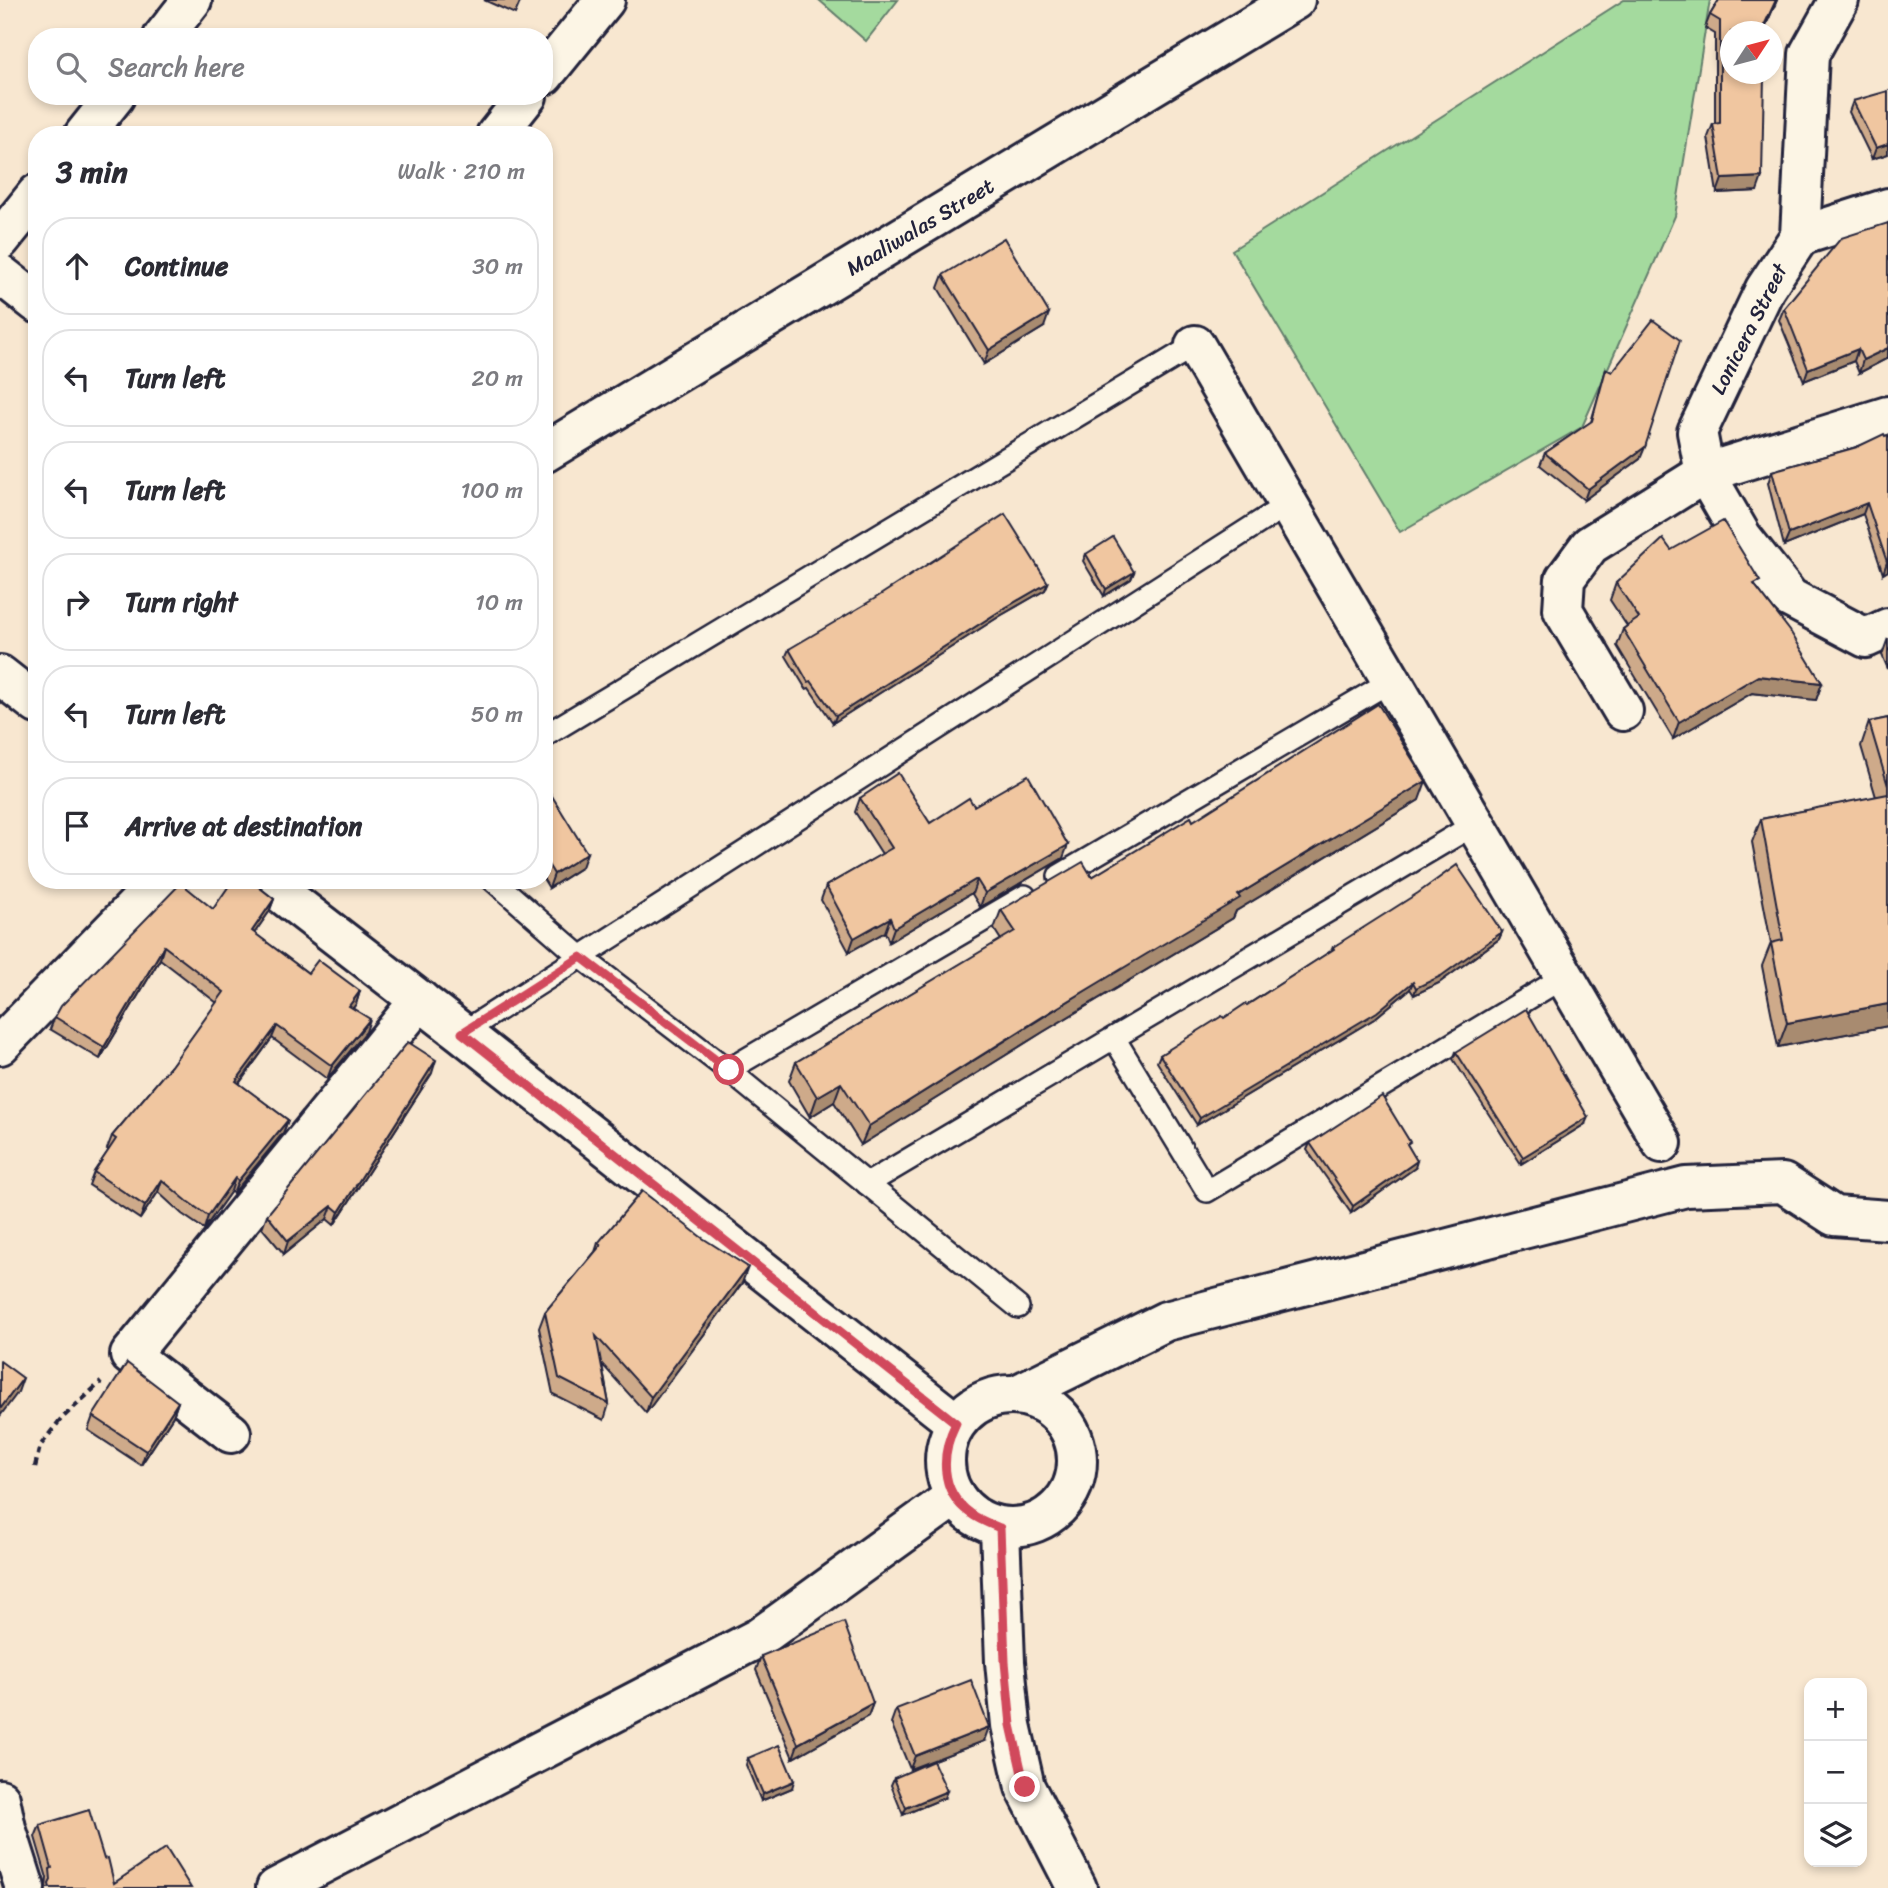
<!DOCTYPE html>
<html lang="en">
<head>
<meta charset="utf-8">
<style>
	body { margin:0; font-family:Sriracha,sans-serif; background:#f2f2f3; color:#2b2b33 }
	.controls { position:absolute; right:21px; bottom:21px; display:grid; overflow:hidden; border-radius:14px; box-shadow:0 4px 10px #0003 }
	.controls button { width:63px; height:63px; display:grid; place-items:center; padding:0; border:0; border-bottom:2px solid #e1e1e2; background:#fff; color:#2b2b33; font:35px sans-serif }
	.compass { position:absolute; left:1720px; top:21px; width:63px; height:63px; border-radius:50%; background:#fff; box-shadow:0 4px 10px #0003; rotate:54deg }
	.stop { position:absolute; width:21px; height:21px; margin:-16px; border:5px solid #d1495b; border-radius:50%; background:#fff }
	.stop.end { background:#d1495b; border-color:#fff; box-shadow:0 2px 7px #0008 }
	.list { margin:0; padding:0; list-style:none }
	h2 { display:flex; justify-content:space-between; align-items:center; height:91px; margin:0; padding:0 28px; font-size:30px }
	h2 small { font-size:23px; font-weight:400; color:#7c7c81 }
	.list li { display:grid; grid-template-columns:46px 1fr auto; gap:21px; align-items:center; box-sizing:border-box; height:98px; margin:0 14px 14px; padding:0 14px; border:2px solid #e1e1e2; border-radius:28px }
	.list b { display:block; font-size:26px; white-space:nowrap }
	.list em { font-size:23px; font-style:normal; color:#7c7c81 }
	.icon { flex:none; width:38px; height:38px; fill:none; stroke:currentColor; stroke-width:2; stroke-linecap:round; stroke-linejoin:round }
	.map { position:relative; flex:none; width:1888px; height:1888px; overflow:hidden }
	.search { position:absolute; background:#fff; box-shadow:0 4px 10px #0003; left:28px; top:28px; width:525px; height:77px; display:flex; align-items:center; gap:18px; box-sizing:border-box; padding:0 24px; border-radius:28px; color:#7c7c81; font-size:26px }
	.panel { position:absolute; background:#fff; box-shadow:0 4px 10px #0003; left:28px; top:126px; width:525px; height:763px; border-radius:28px }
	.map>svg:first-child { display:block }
	.green { fill:#a4da9e; stroke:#637e6c; stroke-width:2 }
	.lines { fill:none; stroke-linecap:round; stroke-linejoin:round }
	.lane-casing { stroke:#22223b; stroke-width:26 }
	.street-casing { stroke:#22223b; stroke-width:44 }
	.path { stroke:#22223b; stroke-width:4.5; stroke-dasharray:7 5; stroke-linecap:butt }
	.lane { stroke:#fcf5e5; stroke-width:21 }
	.street { stroke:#fcf5e5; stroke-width:38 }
	.wall { fill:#ceaa8a; stroke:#22223b; stroke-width:2 }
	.shaded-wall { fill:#a88b70; stroke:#22223b; stroke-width:2 }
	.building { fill:#f0c6a0; stroke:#22223b; stroke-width:2 }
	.route { stroke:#d1495b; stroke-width:9 }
	.labels { text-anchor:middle; stroke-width:6; stroke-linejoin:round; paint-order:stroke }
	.street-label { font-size:21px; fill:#22223b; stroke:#fcf5e5 }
</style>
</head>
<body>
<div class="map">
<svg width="1888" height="1888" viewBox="0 0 1888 1888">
	<rect width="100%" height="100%" fill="#f8e7d0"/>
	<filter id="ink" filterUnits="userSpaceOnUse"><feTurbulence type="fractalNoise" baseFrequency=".0143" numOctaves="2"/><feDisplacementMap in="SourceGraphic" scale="14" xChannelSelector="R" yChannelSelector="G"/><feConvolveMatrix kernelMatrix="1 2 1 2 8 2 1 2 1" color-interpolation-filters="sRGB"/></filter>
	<g filter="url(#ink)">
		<g class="green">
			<polygon points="819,0 898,0 866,41"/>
			<polygon points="1624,0 1710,0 1675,216 1582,427 1400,532 1232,250"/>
		</g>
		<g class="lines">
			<defs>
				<g id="lane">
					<polyline points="544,736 1195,345"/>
					<polyline points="1059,876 1391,681"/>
					<polyline points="493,880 581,957 728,1070 1018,1307"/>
					<polyline points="462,1033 1288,504"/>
					<polyline points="1114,1038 1207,1191 1564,977"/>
					<polyline points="728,1070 1025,896"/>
					<polyline points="867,1184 1475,824"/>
				</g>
				<g id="street">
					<polyline points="1839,0 1809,54 1800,236 1765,289 1697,432 1705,473 1742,537 1790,598 1866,638 1888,628"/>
					<polyline points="163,37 192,0"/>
					<polyline points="544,75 605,0"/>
					<polyline points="84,135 115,96"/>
					<polyline points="496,135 527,96"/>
					<polyline points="1800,236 1888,208"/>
					<polyline points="0,240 37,194"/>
					<polyline points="0,274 37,303"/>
					<polyline points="1195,345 1662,1143"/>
					<polyline points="544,453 1295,0"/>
					<polyline points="0,675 37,704"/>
					<polyline points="1623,711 1563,610 1565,579 1590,545 1705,473 1888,416"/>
					<polyline points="264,880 462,1033 956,1423"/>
					<polyline points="0,1045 161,880"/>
					<polyline points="1016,1395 1166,1321 1686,1187 1783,1183 1834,1216 1888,1220"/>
					<circle cx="1011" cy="1461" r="66"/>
					<polyline points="231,1433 130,1355 420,1000"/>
					<polyline points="1000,1529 1005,1662 1011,1725 1025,1787 1077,1888"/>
					<polyline points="0,1799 6,1828 25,1888"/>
					<polyline points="276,1888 760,1637 955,1496"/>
				</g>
			</defs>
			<use href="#lane" class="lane-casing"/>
			<use href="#street" class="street-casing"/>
			<polyline class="path" points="35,1467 40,1446 61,1419 101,1382"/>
			<use href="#lane" class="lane"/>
			<use href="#street" class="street"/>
		</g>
		<g class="wall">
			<polygon points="484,0 521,0 515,14"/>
			<polygon points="1719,0 1777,0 1763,32 1731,32 1757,191 1717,193 1708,137 1713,124 1715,124 1715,34 1705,28 1710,15"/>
			<polygon points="1853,101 1888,154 1872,159 1849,112"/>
			<polygon points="1888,223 1888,358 1859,373 1854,361 1804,381 1779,320 1784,308"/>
			<polygon points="943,275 1044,327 984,364 938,288"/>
			<polygon points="1606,369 1640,459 1584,500 1540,465 1545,453 1591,422"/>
			<polygon points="1888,435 1888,571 1883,574 1863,514 1784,546 1768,483 1772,471 1857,447"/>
			<polygon points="1671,550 1757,588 1822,683 1816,700 1752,693 1673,739 1617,646 1623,629 1627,626 1610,600 1616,583"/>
			<polygon points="1086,554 1134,572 1131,579 1104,596 1083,561"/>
			<polygon points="1048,583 1045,590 1000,616 833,723 809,688 806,689 786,656 789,649"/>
			<polygon points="1888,638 1888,669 1882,655"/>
			<polygon points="1888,718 1888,1026 1778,1047 1762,966 1771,943 1752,842 1761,819 1876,797 1861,746 1869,722"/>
			<polygon points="544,783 582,867 549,888 544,880"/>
			<polygon points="860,798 930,823 974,806 1063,858 980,907 972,894 970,894 889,942 885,932 849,952 821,900 826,886 882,854 855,812"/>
			<polygon points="1419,800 1236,911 1233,918 1043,1032 861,1145 834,1102 810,1117 789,1081 796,1062 1001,940 994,929 1001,910 1092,877 1193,821"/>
			<polygon points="255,884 274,899 269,912 254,933 308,973 360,991 356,1004 353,1008 366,1032 327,1079 272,1038 239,1084 288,1120 283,1133 233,1194 231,1191 204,1229 182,1214 158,1192 140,1219 89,1185 94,1172 109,1150 107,1149 112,1136 171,1066 217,1003 160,959 100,1059 50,1029 55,1017 213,909"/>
			<polygon points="1502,932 1499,939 1439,983 1414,995 1410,989 1374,1019 1197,1125 1157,1062 1160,1055 1247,1005 1331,951 1333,947"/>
			<polygon points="1456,1052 1585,1124 1521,1164 1453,1059"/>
			<polygon points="432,1073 334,1225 327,1219 284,1254 262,1228 267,1215"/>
			<polygon points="1310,1143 1415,1168 1351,1213 1307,1150"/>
			<polygon points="701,1237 742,1283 646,1413 602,1364 609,1404 604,1420 553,1394 539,1328 545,1312 595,1252 598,1243"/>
			<polygon points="178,1402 173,1416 141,1465 88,1430 93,1416"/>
			<polygon points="761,1656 873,1703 868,1716 793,1758 756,1670"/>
			<polygon points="896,1709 984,1741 910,1769 891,1723"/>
			<polygon points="748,1758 792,1788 761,1801 746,1765"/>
			<polygon points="894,1778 944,1798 903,1815 891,1785"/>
			<polygon points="40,1825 104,1859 114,1883 191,1888 46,1888 47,1878 35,1837"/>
		</g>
		<g class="shaded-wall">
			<polygon points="1776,0 1777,0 1763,32 1761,32"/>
			<polygon points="1888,144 1888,154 1872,159 1876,148"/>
			<polygon points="1762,177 1757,191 1717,193 1722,179"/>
			<polygon points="1049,313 1044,327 984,364 989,350"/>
			<polygon points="1888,348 1888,358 1859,373 1863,360"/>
			<polygon points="1858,349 1854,361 1804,381 1808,369"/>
			<polygon points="1645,447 1640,459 1584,500 1588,489"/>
			<polygon points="1867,503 1863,514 1784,546 1789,534"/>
			<polygon points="1887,562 1888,562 1888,571 1883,574"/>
			<polygon points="1134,572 1131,579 1104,596 1106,589"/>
			<polygon points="1048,583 1045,590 1000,616 833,723 836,716 1003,609"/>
			<polygon points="1758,676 1822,683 1816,700 1752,693 1673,739 1679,722"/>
			<polygon points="1426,781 1419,800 1236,911 1233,918 1043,1032 861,1145 869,1126 1238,895"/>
			<polygon points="1068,845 1063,858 980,907 985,893"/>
			<polygon points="587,853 582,867 549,888 554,874"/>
			<polygon points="975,880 977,880 972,894 970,894 889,942 894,928"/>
			<polygon points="274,899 269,912 247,944 252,931"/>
			<polygon points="890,918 885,932 849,952 854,938"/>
			<polygon points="1502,932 1499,939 1439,983 1414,995 1416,988"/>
			<polygon points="164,946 160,959 100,1059 104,1047"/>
			<polygon points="1413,982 1410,989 1374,1019 1197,1125 1200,1118"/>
			<polygon points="360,991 356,1004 345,1018 349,1006"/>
			<polygon points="1888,1004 1888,1026 1778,1047 1787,1023"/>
			<polygon points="370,1019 366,1032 327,1079 332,1066"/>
			<polygon points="277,1026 272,1038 231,1094 236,1081"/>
			<polygon points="436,1060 432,1073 334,1225 339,1212"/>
			<polygon points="841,1083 834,1102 810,1117 817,1097"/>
			<polygon points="1588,1117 1585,1124 1521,1164 1523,1157"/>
			<polygon points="288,1120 283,1133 233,1194 238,1181"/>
			<polygon points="1417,1161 1415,1168 1351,1213 1353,1206"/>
			<polygon points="235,1178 231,1191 204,1229 208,1216"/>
			<polygon points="162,1180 158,1192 140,1219 145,1206"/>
			<polygon points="332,1206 327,1219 284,1254 288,1241"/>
			<polygon points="748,1267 742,1283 646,1413 651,1397"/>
			<polygon points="23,1378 18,1392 0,1416 0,1409"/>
			<polygon points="178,1402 173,1416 141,1465 146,1451"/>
			<polygon points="873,1703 868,1716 793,1758 798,1744"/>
			<polygon points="989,1727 984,1741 910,1769 915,1756"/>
			<polygon points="794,1781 792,1788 761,1801 763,1794"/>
			<polygon points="947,1791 944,1798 903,1815 906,1808"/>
		</g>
		<g class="building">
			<polygon points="1719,0 1776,0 1761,32 1731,32 1731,74 1764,74 1762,177 1722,179 1713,124 1720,123 1720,21 1710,15"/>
			<polygon points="1888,91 1888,144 1876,148 1853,101"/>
			<polygon points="1888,223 1888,348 1863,360 1858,349 1808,369 1784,308 1841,238"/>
			<polygon points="1004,238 1049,313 989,350 943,275"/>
			<polygon points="1653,320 1680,340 1645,447 1588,489 1545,453 1592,421 1606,369 1612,372"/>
			<polygon points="1884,434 1885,436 1888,435 1888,562 1887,562 1867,503 1789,534 1772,471 1857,447"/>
			<polygon points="1005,514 1048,583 1003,609 836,716 811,681 808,682 789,649 874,599"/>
			<polygon points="1723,521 1760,581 1754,584 1790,631 1822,683 1758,676 1679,722 1623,629 1639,618 1616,583 1663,539 1671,550"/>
			<polygon points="1113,537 1134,572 1106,589 1086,554"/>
			<polygon points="1378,704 1426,781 1238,895 1240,898 1050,1012 869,1126 841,1083 817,1097 796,1062 1015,931 1001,910 1083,862 1092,877 1191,817 1193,821"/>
			<polygon points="1888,718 1888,786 1869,722"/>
			<polygon points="898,773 930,823 969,798 974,806 1028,775 1068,845 985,893 977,880 975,880 894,928 890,918 854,938 826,886 892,848 860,798"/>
			<polygon points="544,783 587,853 554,874 544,858"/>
			<polygon points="1888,794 1888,1004 1787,1023 1771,943 1783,940 1761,819"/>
			<polygon points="1457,865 1502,932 1441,976 1416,988 1413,982 1377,1012 1200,1118 1160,1055 1222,1016 1224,1018 1245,1004 1247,1005 1334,949 1333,947 1418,893"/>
			<polygon points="233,880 252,880 255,884 274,899 252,931 308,973 318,960 360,991 349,1006 370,1019 332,1066 277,1026 236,1081 288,1120 238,1181 235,1178 208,1216 187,1201 162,1180 145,1206 94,1172 116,1139 112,1136 171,1066 224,992 164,946 104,1047 55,1017 61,1006 181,883 213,909"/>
			<polygon points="1526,1009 1588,1117 1523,1157 1456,1052"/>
			<polygon points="408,1042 436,1060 339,1212 332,1206 288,1241 267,1215"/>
			<polygon points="1382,1096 1410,1142 1407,1144 1417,1161 1353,1206 1310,1143"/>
			<polygon points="642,1191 701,1237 748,1267 651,1397 596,1336 609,1404 559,1378 545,1312 601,1245 598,1243"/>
			<polygon points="0,1361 23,1378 0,1409"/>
			<polygon points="127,1363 178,1402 146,1451 93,1416"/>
			<polygon points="844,1622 873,1703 798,1744 761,1656"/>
			<polygon points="971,1680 989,1727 915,1756 896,1709"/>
			<polygon points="779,1745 794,1781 763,1794 748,1758"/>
			<polygon points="933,1761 947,1791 906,1808 894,1778"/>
			<polygon points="89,1810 104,1859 108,1858 114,1883 166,1848 191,1888 50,1888 49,1884 51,1880 50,1869 52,1868 40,1825"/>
		</g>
	</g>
	<g class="lines" filter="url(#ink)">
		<path class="route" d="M 729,1070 L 581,957 L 462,1033 L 956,1423 C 941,1453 939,1491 970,1513 C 979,1520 990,1524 1000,1528 L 1005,1662 L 1011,1725 L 1025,1787"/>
	</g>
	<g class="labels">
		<g class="street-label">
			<text transform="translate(920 227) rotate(-31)" y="7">Maaliwalas Street</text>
			<text transform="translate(1749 329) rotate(-63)" y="7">Lonicera Street</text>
		</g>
	</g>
</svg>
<div class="controls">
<button>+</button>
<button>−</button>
<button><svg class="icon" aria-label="layers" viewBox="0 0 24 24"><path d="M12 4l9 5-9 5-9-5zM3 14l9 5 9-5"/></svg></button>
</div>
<svg class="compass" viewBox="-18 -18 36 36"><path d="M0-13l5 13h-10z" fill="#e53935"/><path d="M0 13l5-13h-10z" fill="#7c7c81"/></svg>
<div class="stop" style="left:729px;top:1070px"></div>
<div class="stop end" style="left:1025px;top:1787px"></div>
<div class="search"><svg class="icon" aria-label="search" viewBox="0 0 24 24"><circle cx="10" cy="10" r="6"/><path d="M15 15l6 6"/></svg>Search here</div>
<section class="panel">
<h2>3 min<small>Walk · 210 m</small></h2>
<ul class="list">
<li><svg class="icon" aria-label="ahead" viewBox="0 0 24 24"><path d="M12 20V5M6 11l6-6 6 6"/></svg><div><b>Continue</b></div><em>30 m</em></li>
<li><svg class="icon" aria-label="left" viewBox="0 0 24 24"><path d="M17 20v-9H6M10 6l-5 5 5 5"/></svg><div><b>Turn left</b></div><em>20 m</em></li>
<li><svg class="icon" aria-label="left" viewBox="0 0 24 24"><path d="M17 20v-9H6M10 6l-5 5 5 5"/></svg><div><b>Turn left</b></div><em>100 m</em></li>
<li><svg class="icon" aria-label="right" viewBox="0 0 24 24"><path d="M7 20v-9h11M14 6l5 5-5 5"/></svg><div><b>Turn right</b></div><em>10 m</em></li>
<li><svg class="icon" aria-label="left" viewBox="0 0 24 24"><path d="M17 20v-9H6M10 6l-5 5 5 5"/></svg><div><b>Turn left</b></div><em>50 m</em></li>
<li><svg class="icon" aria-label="arrive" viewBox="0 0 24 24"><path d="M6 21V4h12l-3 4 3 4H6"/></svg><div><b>Arrive at destination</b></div></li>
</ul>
</section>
</div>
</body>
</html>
